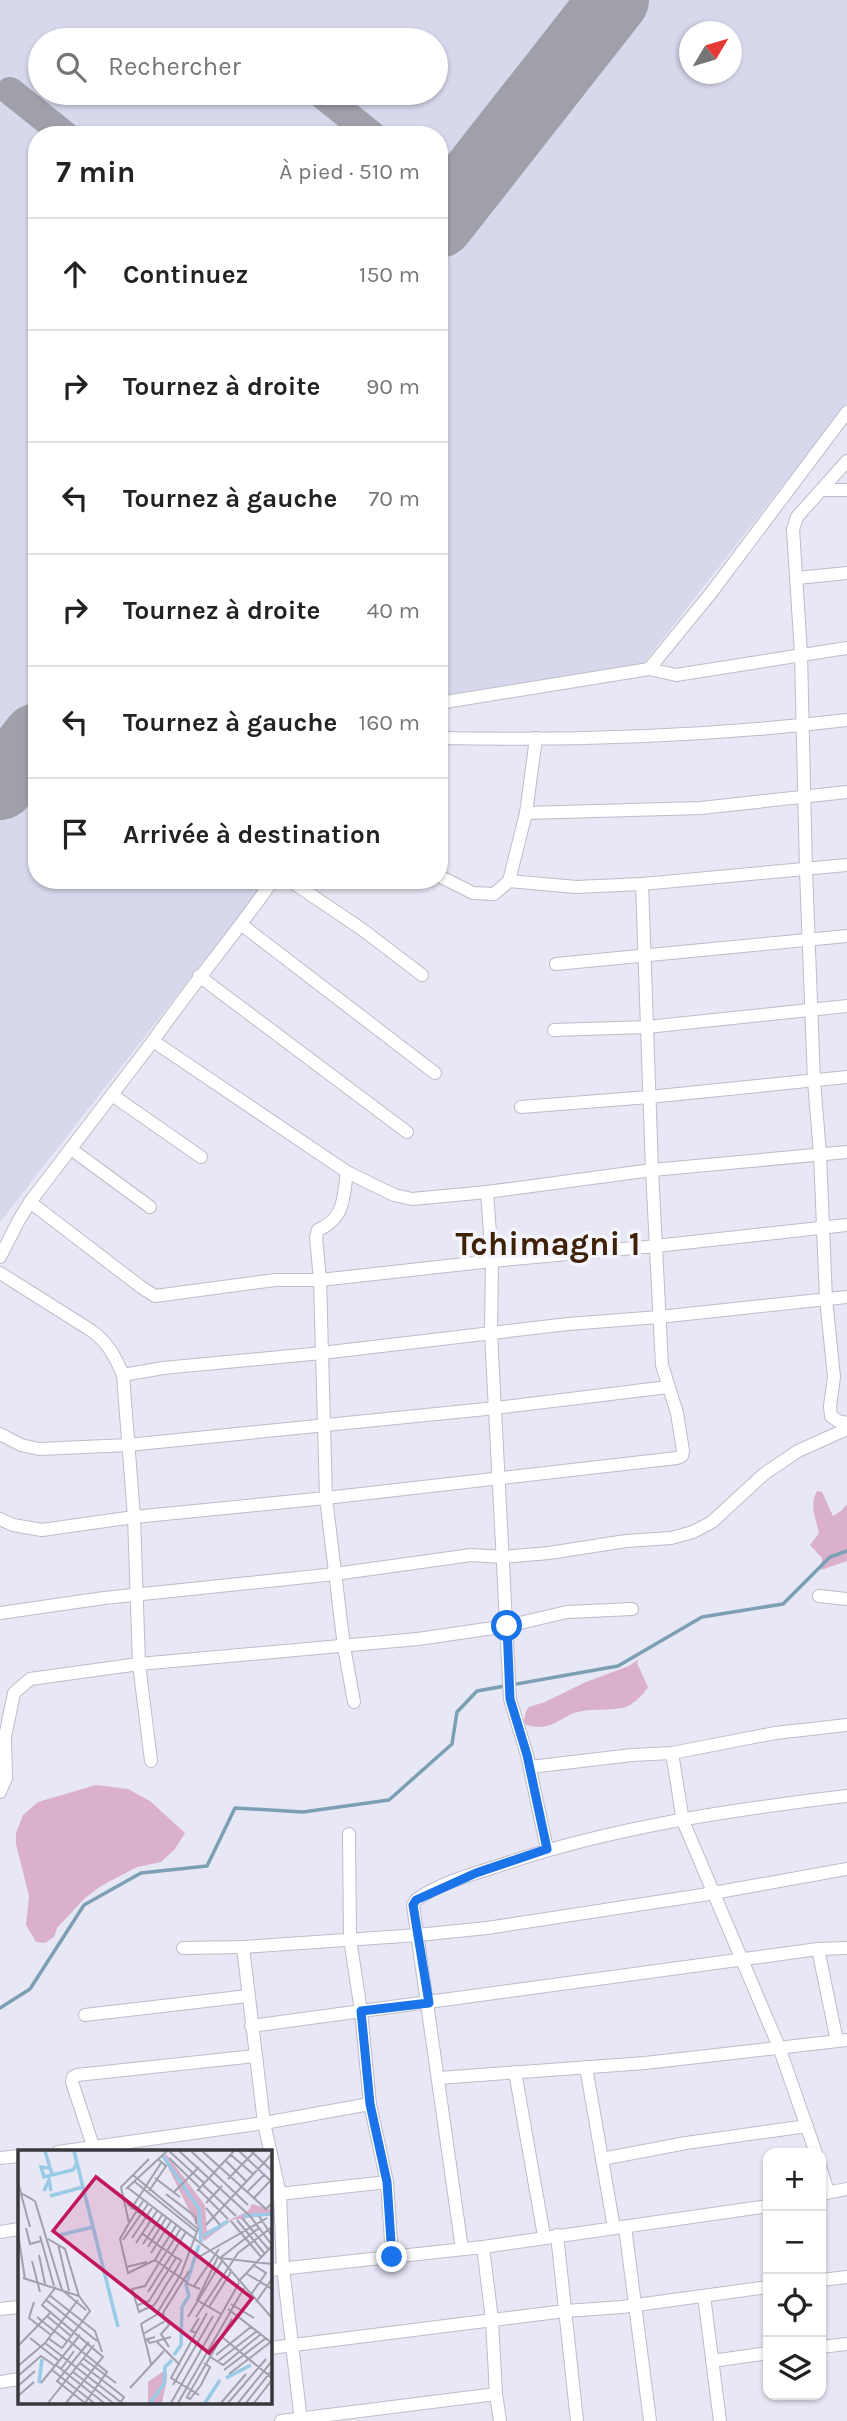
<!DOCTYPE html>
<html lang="fr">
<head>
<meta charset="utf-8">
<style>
	body { margin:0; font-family:Karla,sans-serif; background:#f6f6f6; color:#222 }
	.controls { position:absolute; right:21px; bottom:21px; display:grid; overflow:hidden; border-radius:14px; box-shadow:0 2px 5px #0004 }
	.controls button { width:63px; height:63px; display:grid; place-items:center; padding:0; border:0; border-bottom:2px solid #e0e0e0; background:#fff; color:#222; font:35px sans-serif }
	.compass { position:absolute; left:679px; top:21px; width:63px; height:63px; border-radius:50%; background:#fff; box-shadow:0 2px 5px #0004; rotate:52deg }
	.stop { position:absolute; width:21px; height:21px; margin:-16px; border:5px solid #1a73e8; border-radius:50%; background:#fff }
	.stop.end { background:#1a73e8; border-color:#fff; box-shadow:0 2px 7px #0008 }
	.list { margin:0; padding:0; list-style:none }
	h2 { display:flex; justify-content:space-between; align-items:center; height:91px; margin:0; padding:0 28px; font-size:30px }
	h2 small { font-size:23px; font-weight:400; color:#767676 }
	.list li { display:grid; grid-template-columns:46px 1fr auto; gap:21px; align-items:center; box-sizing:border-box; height:112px; padding:0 28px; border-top:2px solid #e0e0e0 }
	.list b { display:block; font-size:26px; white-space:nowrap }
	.list em { font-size:23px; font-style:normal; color:#767676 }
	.icon { flex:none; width:38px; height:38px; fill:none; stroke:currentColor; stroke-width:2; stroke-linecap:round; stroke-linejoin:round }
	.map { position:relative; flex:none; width:847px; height:2421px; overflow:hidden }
	.search { position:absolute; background:#fff; box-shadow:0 2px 5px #0004; left:28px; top:28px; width:420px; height:77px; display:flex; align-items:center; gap:18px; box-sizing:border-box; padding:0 24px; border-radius:38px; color:#767676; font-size:26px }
	.panel { position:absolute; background:#fff; box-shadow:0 2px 5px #0004; left:28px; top:126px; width:420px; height:763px; border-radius:28px }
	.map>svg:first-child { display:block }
	.built { fill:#d8d8ed; fill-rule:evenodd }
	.green { fill:#dbb0cd }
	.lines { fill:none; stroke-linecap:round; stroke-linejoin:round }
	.stream { stroke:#7c9fb3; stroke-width:3.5 }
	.taxiway { stroke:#a0a0aa; stroke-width:28 }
	.runway { stroke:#a0a0aa; stroke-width:70 }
	.street-casing { stroke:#bdbdca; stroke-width:14 }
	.street { stroke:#fff; stroke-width:12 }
	.route { stroke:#1a73e8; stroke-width:9 }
	.labels { text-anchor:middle; stroke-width:7; stroke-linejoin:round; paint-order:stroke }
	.district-label { font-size:33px; font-weight:bold; fill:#3f2107; stroke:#f5f5fd }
	.inset-river { fill:none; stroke:#9acbe6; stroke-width:3.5 }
	.inset-road { fill:none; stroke:#a1a1ab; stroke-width:2 }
	.view { fill:#c2185b; fill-opacity:0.15; stroke:#c2185b; stroke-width:3.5 }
	.inset-edge { fill:none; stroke:#37373c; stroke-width:3.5 }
</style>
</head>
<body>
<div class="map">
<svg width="847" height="2421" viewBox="0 0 847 2421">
	<rect width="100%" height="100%" fill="#e7e7f5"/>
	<path class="built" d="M 0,0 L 847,0 L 847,403 L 644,663 L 542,684 L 439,698 L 439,135 L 37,135 L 37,880 L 267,880 L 0,1222 ZM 690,32 L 732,32 L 732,74 L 690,74 ZM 40,40 L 436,40 L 436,93 L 40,93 Z"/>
	<g class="green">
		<path d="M 817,1491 L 822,1492 L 833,1516 L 841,1511 L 847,1504 L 847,1561 L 821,1570 L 822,1558 L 810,1545 L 819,1533 C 816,1519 809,1505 817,1491 Z"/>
		<path d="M 639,1659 L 637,1663 L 648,1687 C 643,1695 632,1706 623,1708 C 608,1711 593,1708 578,1712 C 558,1717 554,1732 526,1725 L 524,1721 L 526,1711 L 529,1707 L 545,1702 L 586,1682 L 629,1666 Z"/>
		<polygon points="96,1785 128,1789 150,1801 185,1833 175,1849 161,1862 137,1867 101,1886 85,1898 57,1928 54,1937 45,1943 36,1942 26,1925 29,1896 16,1844 16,1833 23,1815 38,1802"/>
	</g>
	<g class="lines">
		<polyline class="stream" points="0,2008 30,1989 84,1905 141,1873 207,1866 235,1808 303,1812 389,1800 452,1744 457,1712 477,1691 618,1666 702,1617 783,1604 830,1557 847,1551"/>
		<g class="taxiway">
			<polyline points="10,91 65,135"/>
			<polyline points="320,93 372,135"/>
			<polyline points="439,189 456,202"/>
		</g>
		<g class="runway">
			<polyline points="439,223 614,0"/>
			<polyline points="0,785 37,738"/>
		</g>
		<defs>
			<g id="street">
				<polyline points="847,461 797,517 793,529 801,654 806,870 814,1081 820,1154 826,1299 834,1377 830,1406 831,1416 838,1421 847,1423"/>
				<polyline points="821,490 847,490"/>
				<polyline points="797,578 847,573"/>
				<polyline points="649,669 676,675 847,648"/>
				<polyline points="439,703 649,669 711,593 847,412"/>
				<path d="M 439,738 C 575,741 712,736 847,720"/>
				<polyline points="526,813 701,808 847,792"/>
				<polyline points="439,876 473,893 494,894 509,881 526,813 536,738"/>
				<path d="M 273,880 C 235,935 191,986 153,1041 L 347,1172 L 394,1195 L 412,1199 L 487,1192"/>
				<polyline points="289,880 363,930 422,975"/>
				<polyline points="509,881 576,887 642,884 847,865"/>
				<polyline points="642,884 652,1170 847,1152"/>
				<polyline points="242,925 435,1073"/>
				<polyline points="556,964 847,936"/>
				<polyline points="199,976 407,1132"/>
				<polyline points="554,1030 647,1027 847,1006"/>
				<polyline points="112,1095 201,1157"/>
				<polyline points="521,1107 649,1097 847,1077"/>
				<polyline points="71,1149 150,1207"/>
				<path d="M 347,1172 C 343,1199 345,1218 318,1230 L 316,1237 L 320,1280 L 326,1498 L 344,1647 L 354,1702"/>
				<polyline points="30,1202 153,1041"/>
				<polyline points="0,1257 19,1220 30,1202 141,1287 155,1296 275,1280 320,1280 492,1261 491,1333 510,1699 527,1755 547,1849"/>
				<path d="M 0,1273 L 92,1331 C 108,1343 115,1356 123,1375 L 134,1517 L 139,1664 L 151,1761"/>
				<polyline points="123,1375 163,1368 322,1353 568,1324 659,1317 847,1297"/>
				<polyline points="0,1434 21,1445 39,1449 128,1445 496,1408 668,1387"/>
				<polyline points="0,1519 13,1525 42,1530 134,1517 326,1498 677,1458 682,1456 683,1451 677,1413 662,1365 652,1170 487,1192 492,1261 656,1246 847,1225"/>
				<polyline points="819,1596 847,1599"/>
				<polyline points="0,1613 104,1598 335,1574 471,1555 503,1557 549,1553 626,1541 671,1538 693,1532 712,1522 764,1474 798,1451 847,1429"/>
				<polyline points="672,1753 683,1821 779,2047 816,2153"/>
				<polyline points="530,1767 632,1755 672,1753 775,1733 847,1725"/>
				<polyline points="0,1792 6,1778 5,1737 14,1693 30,1679 139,1664 418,1639 507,1626 567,1612 632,1609"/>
				<polyline points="349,1834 350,1939 361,2011 370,2104 387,2182 392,2257"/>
				<polyline points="243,1947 264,2123 280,2194 283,2268 301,2421"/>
				<polyline points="183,1948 243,1947 418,1935 487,1928 702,1895 847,1869"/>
				<polyline points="818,1949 837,2041"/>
				<polyline points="85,2015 248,1996"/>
				<polyline points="251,2026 818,1949 847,1948"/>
				<polyline points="586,2067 614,2228"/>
				<polyline points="515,2072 544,2236"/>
				<polyline points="439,2078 645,2063 847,2040"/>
				<polyline points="58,2152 264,2123 370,2104"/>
				<polyline points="95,2152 72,2082 73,2077 77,2075 255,2056"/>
				<polyline points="0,2158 19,2156"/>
				<polyline points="602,2159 686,2143 807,2126"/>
				<polyline points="821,2170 828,2192"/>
				<polyline points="821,2194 847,2189"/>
				<polyline points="270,2195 387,2182"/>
				<polyline points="625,2227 650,2421"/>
				<polyline points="0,2232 19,2229"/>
				<polyline points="557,2235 577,2421"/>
				<polyline points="483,2247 492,2320 496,2394 500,2421"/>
				<path d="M 462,2249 L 413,1905 L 416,1900 C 438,1884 469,1875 495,1867 C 608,1828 728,1810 847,1796"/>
				<polyline points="270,2270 483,2247 768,2206"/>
				<polyline points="821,2280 847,2277"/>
				<polyline points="704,2296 720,2421"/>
				<polyline points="0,2309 19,2307"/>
				<polyline points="821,2347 847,2344"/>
				<polyline points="270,2348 565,2311 622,2307 768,2287"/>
				<polyline points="712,2361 768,2353"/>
				<polyline points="0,2382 19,2379"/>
				<polyline points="281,2421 496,2394"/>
			</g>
		</defs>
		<use href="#street" class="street-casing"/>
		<use href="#street" class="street"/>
	</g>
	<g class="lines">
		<polyline class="route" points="392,2257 387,2182 370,2104 361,2011 429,2003 413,1905 416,1900 476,1873 547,1849 527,1755 510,1699 507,1626"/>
	</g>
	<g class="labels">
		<g class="district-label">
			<text x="548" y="1255">Tchimagni 1</text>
		</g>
	</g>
	<g transform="translate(18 2150)">
		<rect width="254" height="254" fill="#e7e7f5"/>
		<path d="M 148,4 L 187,55 L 189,81 L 230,61 L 234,54 L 254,60 L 254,65 L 214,70 L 186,91 L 145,7 ZM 144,222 L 149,222 L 149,229 L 144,253 L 130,253 L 130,232 Z" fill="#dbb0cd"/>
		<path class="inset-river" d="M 27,1 L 34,24M 56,1 L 100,177M 145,6 L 181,59 L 183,92M 31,18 L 23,17 L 26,27 L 55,20 L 59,13M 26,41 L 31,30 L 33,41 L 32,35M 32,46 L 65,37M 225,66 L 254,64M 42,85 L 75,77M 186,86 L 210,71M 156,205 L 163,195 L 164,157 L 171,146 L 168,135 L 181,95M 208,228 L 233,215M 21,233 L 24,209M 132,253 L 146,234 L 147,217 L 154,210M 187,253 L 202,230"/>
		<path class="inset-road" d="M 151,1 L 186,33M 161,1 L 232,66 L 254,95M 173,1 L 230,55M 184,1 L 248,59 L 254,53M 221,1 L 254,32M 233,1 L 254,21M 213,5 L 235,24M 151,8 L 182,38M 131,9 L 103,37 L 111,73 L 102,89 L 110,123 L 137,110M 207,10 L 228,31M 115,25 L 180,79 L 163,124 L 138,165 L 123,174 L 127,190 L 137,187M 137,28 L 162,47M 210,29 L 237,1M 0,32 L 3,43 L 17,51M 117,32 L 179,82M 185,35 L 218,66M 110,38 L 202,108 L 254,168M 108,39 L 149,1M 180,39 L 210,69M 131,41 L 148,16 L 141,10M 179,41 L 216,1M 229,42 L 246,25M 155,43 L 181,17M 3,44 L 12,77M 148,44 L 178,67 L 178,74M 235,49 L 253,30M 17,51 L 44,140 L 68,160M 188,53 L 204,36M 109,54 L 170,97M 188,58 L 202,75M 113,59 L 143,13M 241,66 L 254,86M 224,68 L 251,100M 219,70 L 247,104M 213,71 L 244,108M 111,73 L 125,51M 188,75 L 254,4M 8,78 L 12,94 L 23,91M 163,78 L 149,101 L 141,113 L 137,110 L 144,98 L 149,101 L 157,107 L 163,110 L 163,111 L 156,123 L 148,135 L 140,149 L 136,155 L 121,162 L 114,139 L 127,136 L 141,113 L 146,116 L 151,120 L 154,122 L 156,123 L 166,130 L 170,134 L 182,139M 0,83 L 7,129M 125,84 L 144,98 L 159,74M 22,86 L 36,136M 114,88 L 134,58M 30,89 L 47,99 L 61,146 L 72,161 L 44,198 L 30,188M 105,90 L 130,54M 118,93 L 139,61M 40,94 L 51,141M 125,94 L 144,65M 130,97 L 148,68M 133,103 L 153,71M 21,105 L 27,134M 200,107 L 179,150 L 203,164M 179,108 L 249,68M 202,108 L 254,114M 202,108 L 241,78M 14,111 L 22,142M 108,117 L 129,112M 229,124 L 254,139M 5,128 L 61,146M 220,132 L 254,96M 176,136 L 201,99M 38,137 L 24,155 L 85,207 L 48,253M 130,142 L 168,82M 31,145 L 77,181 L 84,202M 232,146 L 248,123 L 237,116M 28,150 L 79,191M 16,152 L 11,168 L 33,185M 238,152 L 254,129M 213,154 L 236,168M 120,155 L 131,151 L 158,108M 191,157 L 213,122M 210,159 L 254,193M 29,166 L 53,186M 19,167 L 49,191M 170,167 L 204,111M 178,167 L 220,103 L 254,77M 148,168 L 151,175 L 143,184 L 151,197M 179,183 L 173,181 L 181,168M 125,184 L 147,171 L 145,163 L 171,121M 204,187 L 254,228M 12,188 L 41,211M 128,189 L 132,193 L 153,187M 50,190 L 89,222 L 67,253M 127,190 L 133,214M 139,192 L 162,215M 27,193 L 104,253M 0,196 L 33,162M 198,205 L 234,176M 191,206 L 205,215 L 243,184M 66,209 L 98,233M 200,211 L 239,181M 62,213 L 106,247 L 103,252M 38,215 L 86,253M 0,216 L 27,193 L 60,150M 43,219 L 56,201M 34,220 L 76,253M 206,220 L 248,188M 55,222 L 95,253M 211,224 L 254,191M 0,226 L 23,206 L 37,216M 23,233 L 62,185M 155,235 L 195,166M 0,236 L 17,221M 112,238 L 146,201M 181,245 L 153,228 L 189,163M 0,246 L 16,232M 168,247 L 172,249 L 183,235 L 192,217 L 186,213M 169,247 L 214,169M 30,253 L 76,195M 67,253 L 39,231 L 71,192M 153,253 L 221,133M 160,253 L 226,138M 203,253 L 228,224M 210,253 L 248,209M 220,253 L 254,211M 228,253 L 254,220M 236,253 L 254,230"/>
		<path class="view" d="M 78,27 L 234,148 L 191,203 L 35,81 Z"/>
		<rect width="254" height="254" class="inset-edge"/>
	</g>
</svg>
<div class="controls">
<button>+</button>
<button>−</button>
<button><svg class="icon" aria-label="locate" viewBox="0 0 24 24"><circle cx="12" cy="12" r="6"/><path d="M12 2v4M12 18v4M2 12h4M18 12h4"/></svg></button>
<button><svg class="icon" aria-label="layers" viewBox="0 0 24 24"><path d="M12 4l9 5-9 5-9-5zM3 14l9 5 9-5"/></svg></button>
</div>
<svg class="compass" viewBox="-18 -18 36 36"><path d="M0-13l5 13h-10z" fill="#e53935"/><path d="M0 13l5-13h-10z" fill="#767676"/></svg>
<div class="stop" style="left:507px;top:1626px"></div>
<div class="stop end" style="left:392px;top:2257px"></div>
<div class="search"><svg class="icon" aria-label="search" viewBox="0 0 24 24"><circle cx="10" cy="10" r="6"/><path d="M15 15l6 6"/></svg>Rechercher</div>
<section class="panel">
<h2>7 min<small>À pied · 510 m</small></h2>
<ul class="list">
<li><svg class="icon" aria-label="ahead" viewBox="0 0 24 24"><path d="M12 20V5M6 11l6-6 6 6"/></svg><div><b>Continuez</b></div><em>150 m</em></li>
<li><svg class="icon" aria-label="right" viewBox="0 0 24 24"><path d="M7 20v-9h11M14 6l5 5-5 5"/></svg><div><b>Tournez à droite</b></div><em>90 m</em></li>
<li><svg class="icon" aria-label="left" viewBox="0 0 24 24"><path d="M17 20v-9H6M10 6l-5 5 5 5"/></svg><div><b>Tournez à gauche</b></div><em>70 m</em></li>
<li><svg class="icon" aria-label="right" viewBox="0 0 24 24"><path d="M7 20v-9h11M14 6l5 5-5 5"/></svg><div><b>Tournez à droite</b></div><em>40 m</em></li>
<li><svg class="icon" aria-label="left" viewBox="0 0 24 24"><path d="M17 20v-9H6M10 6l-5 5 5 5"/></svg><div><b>Tournez à gauche</b></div><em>160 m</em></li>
<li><svg class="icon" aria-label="arrive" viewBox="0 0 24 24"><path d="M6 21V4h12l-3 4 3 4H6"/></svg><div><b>Arrivée à destination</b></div></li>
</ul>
</section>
</div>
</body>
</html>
